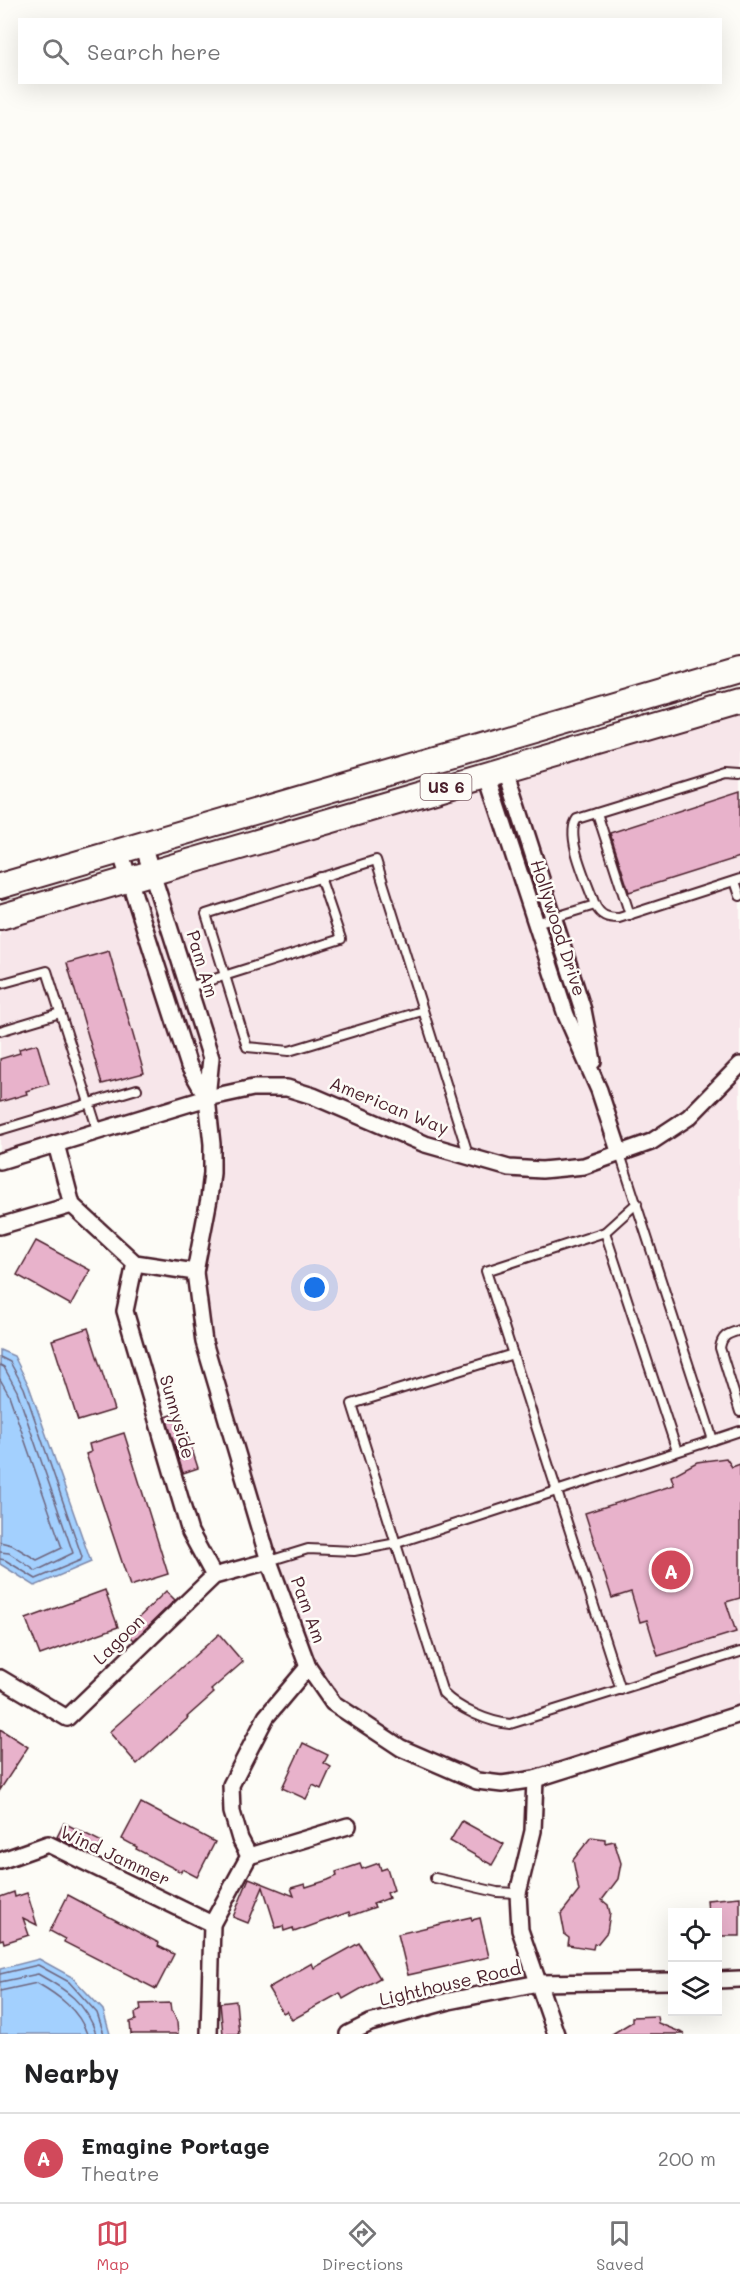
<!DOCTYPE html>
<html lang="en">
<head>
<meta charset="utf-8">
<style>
	body { margin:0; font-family:Mali,sans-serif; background:#f6f6f6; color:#202124 }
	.controls { position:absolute; right:18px; bottom:18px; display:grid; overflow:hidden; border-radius:0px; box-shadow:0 6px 24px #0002 }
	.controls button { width:54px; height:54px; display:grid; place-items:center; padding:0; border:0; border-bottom:2px solid #e0e0e0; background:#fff; color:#202124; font:30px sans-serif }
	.you { position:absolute; left:315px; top:1288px; width:21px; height:21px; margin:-15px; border:4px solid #fff; border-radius:50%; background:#1a73e8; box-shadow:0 0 0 9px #1a73e833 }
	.badge { display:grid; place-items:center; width:39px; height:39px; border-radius:50%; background:#d1495b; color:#fff; font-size:20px; font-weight:700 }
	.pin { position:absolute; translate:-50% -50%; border:3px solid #fff; box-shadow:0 2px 6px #0006 }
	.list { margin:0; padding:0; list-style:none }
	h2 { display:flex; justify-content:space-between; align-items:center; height:78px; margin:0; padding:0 24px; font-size:26px }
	h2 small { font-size:20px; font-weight:400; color:#757577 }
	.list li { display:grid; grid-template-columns:39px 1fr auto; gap:18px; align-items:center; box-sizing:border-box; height:90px; padding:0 24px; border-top:2px solid #e0e0e0 }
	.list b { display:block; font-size:22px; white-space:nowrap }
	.list p { margin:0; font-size:20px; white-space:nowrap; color:#757577 }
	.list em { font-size:20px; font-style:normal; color:#757577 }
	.icon { flex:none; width:33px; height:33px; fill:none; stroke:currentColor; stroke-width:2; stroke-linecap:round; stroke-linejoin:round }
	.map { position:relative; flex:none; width:740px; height:2034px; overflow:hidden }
	.search { position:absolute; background:#fff; box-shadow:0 6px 24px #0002; left:18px; right:18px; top:18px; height:66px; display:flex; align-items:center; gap:15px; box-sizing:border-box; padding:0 21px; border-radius:0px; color:#757577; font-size:22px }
	.sheet { height:168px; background:#fff }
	nav { display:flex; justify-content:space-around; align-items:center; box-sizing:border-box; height:84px; border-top:2px solid #e0e0e0; background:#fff; font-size:16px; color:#757577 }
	nav a { display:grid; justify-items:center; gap:3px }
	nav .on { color:#d1495b }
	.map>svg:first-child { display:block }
	.built { fill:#f7e6ea }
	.water { fill:#a3d0fe; stroke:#7f89aa; stroke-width:1.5 }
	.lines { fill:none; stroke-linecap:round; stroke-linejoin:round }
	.shore { stroke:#6e667f; stroke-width:1.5 }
	.building { fill:#e8b2cb; stroke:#4a1f2b; stroke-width:1.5 }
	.service-casing { stroke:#4a1f2b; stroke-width:12 }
	.minor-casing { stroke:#4a1f2b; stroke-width:20 }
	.primary-casing { stroke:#4a1f2b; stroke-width:28 }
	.service { stroke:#fdfcf7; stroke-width:8 }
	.minor { stroke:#fdfcf7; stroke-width:15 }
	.primary { stroke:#fdfcf7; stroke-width:24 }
	.labels { text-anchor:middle; stroke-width:5; stroke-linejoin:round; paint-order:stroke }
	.shield { fill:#fdfcf7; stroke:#806168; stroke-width:1.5 }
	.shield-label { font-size:16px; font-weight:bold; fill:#4a1f2b }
	.street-label { font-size:18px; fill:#4a1f2b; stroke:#fdfcf7 }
</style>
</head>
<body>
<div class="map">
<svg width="740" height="2034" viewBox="0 0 740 2034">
	<rect width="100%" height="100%" fill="#fdfcf7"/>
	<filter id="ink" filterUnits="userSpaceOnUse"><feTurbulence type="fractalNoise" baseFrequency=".0167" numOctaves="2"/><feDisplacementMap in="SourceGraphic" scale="12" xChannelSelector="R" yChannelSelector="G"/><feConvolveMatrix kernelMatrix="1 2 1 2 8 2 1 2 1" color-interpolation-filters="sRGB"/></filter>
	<g filter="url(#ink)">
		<polygon class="built" points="740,709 740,1706 533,1771 498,1778 480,1775 406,1742 338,1699 316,1663 280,1566 212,1346 202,1273 223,1158 215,1104 0,1168 0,926"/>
		<g class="water">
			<polygon points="0,1350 14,1356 29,1386 91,1562 35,1586 0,1564"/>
			<polygon points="39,1959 72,1977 103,2010 110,2034 0,2034 0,1969"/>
		</g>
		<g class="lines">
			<g class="shore">
				<polyline points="0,1357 10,1362 24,1388 82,1557 81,1560 36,1579 5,1560 0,1559"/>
				<polyline points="0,1365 4,1367 17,1391 73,1553 36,1571 9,1553 0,1552"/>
				<polyline points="0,1379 9,1395 62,1548 37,1560 12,1545 0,1542"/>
				<polyline points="0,1974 38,1965 69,1982 97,2013 104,2034"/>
				<path d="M 0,1982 L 38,1974 C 65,1989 87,2003 96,2034"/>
				<path d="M 0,1991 L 37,1983 C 58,1995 79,2010 87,2034"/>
			</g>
		</g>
		<g class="building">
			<polygon points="740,791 740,857 629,892 610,833"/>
			<polygon points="109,951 144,1073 102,1084 67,963"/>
			<polygon points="37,1044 49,1084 26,1091 27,1094 0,1102 0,1059 20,1053 19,1049"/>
			<polygon points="36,1241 90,1270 71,1305 17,1275"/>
			<polygon points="88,1328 114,1410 78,1421 52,1340"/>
			<polygon points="180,1412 198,1468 183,1473 166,1417"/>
			<polygon points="124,1433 168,1574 130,1586 86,1454 91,1452 89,1444"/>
			<polygon points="726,1458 732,1467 740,1464 740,1598 726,1602 736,1632 658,1656 647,1620 640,1622 631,1592 612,1598 585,1513 674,1485 671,1476 697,1462"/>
			<polygon points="105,1590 118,1627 40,1655 26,1619"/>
			<polygon points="166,1591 175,1600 134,1640 125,1631"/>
			<polygon points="219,1634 243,1662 211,1690 214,1693 187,1717 188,1718 137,1764 109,1732"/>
			<polygon points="0,1729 28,1747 0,1790"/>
			<polygon points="303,1743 328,1755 324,1763 331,1767 321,1789 313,1785 306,1799 282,1788"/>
			<polygon points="141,1803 215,1842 197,1877 182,1869 181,1872 136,1849 137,1847 122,1839"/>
			<polygon points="462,1821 504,1844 492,1865 450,1841"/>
			<polygon points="64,1823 102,1842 95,1856 57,1837"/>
			<polygon points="591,1837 605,1839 605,1843 614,1841 621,1863 618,1879 602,1900 608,1905 610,1913 607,1932 598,1943 594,1944 593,1949 568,1945 569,1938 565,1935 561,1914 579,1891 573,1860"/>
			<polygon points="379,1863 381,1870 387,1868 394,1890 387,1893 389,1898 373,1904 375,1907 350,1916 349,1912 294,1932 293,1928 284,1931 283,1926 276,1928 263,1887 248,1923 233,1917 249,1878 294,1896 291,1888 305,1884 306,1887 328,1880 337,1876 336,1872 360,1864 362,1869"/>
			<polygon points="14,1892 15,1897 27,1893 37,1925 23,1918 29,1935 4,1943 3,1939 0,1940 0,1897"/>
			<polygon points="68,1895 159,1943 158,1946 174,1954 156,1989 64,1942 65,1939 50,1931"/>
			<polygon points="740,1897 740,1936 717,1936 717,1912 708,1912 707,1900"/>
			<polygon points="471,1917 472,1920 480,1918 489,1957 408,1975 398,1934"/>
			<polygon points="359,1943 380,1978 343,1999 340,1993 292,2020 287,2011 283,2013 268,1988 312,1963 314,1968"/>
			<polygon points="236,2001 239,2034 223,2034 220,2003"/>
			<polygon points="170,2003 171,2011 173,2012 177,2022 178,2034 131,2034 130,2022 136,2020 135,2013 141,2010 140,2004"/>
			<polygon points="657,2016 658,2023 685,2034 612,2034 632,2022 632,2017"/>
		</g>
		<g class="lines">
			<defs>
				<g id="service">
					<polyline points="597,813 630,915"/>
					<polyline points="735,881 740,896"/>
					<path d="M 595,905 C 601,916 607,918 619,918 L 740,879"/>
					<path d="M 536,923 L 595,905 C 589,886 564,836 577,819 L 726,773 L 740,774"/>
					<polyline points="0,984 47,971 98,1131"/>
					<polyline points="189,987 341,939 320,877"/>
					<polyline points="422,1011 289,1051 247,1047 206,914 376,860 469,1157"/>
					<polyline points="0,1031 60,1013"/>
					<polyline points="0,1130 137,1089"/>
					<polyline points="605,1232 637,1203"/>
					<path d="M 740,1330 C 728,1334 722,1335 720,1348 L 740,1412"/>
					<path d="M 513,1354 L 352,1404 L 443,1693 C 459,1709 488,1722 510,1724 L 740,1652"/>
					<polyline points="713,1440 740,1431"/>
					<polyline points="269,1561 308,1549 354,1551 397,1543 713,1440 620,1154"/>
					<polyline points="621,1690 486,1271 605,1232 677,1451"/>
					<polyline points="435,1878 497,1892 518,1893"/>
				</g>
				<g id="minor">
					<polyline points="506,770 583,1010 593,1061"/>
					<polyline points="487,774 566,1015 599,1090 620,1154"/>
					<polyline points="143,845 211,1058 207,1098 212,1144 212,1173 209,1199 195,1272 204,1342 269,1561 308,1667 333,1703 401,1748 477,1781 502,1784 535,1779 740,1714"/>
					<polyline points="120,851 189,1066 207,1098"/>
					<polyline points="56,1144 72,1205 135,1263 195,1272"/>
					<polyline points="0,1161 207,1098 253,1088 287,1088 313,1096 425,1144 509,1168 542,1170 584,1166 651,1142 689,1117 740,1065"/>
					<polyline points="0,1226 72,1205"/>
					<polyline points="135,1263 125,1311 190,1532 214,1576"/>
					<polyline points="0,1678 67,1718 214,1576 269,1561"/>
					<polyline points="535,1779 533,1831 518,1893 520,1930 556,2034"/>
					<polyline points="249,1856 348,1826"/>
					<polyline points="0,1861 48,1844 212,1924"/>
					<polyline points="718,1980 740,1979"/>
					<polyline points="209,2034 212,1924 249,1856 240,1839 232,1812 231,1785 266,1717 308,1667"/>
					<polyline points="348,2034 370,2023 449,2001 538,1983 672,1981"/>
				</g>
				<g id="primary">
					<polyline points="0,886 740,670"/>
					<polyline points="0,917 740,701"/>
				</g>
			</defs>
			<use href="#service" class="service-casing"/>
			<use href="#minor" class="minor-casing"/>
			<use href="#primary" class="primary-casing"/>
			<use href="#service" class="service"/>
			<use href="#minor" class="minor"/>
			<use href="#primary" class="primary"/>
		</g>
	</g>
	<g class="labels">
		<rect class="shield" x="420.5" y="774" width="51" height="26" rx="4.5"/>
		<g class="shield-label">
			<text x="446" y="793">US 6</text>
		</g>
		<g class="street-label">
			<text transform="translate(558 928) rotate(72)" y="6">Hollywood Drive</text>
			<text transform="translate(202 964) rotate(73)" y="6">Pam Am</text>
			<text transform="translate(389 1106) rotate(22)" y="6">American Way</text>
			<text transform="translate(177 1417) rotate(74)" y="6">Sunnyside</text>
			<text transform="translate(308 1610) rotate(70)" y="6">Pam Am</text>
			<text transform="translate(119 1640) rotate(-44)" y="6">Lagoon</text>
			<text transform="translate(115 1856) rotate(25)" y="6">Wind Jammer</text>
			<text transform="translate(450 1984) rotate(-13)" y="6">Lighthouse Road</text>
		</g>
	</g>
</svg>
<div class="controls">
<button><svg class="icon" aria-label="locate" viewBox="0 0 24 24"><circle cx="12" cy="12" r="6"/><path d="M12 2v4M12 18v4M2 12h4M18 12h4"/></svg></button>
<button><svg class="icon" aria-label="layers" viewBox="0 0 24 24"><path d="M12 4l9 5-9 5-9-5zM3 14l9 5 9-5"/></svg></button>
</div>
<div class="you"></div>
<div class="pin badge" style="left:671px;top:1570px">A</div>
<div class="search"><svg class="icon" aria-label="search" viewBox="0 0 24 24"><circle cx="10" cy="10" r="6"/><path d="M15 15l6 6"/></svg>Search here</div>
</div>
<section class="sheet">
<h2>Nearby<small></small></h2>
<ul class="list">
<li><span class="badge">A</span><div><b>Emagine Portage</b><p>Theatre</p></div><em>200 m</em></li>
</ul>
</section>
<nav>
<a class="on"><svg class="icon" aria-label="map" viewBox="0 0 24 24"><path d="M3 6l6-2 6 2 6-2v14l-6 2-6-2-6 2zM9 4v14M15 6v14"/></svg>Map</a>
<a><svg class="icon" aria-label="directions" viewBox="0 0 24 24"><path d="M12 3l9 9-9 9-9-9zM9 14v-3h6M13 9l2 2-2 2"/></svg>Directions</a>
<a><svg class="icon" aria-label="saved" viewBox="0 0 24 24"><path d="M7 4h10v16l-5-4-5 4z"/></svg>Saved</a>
</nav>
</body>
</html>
